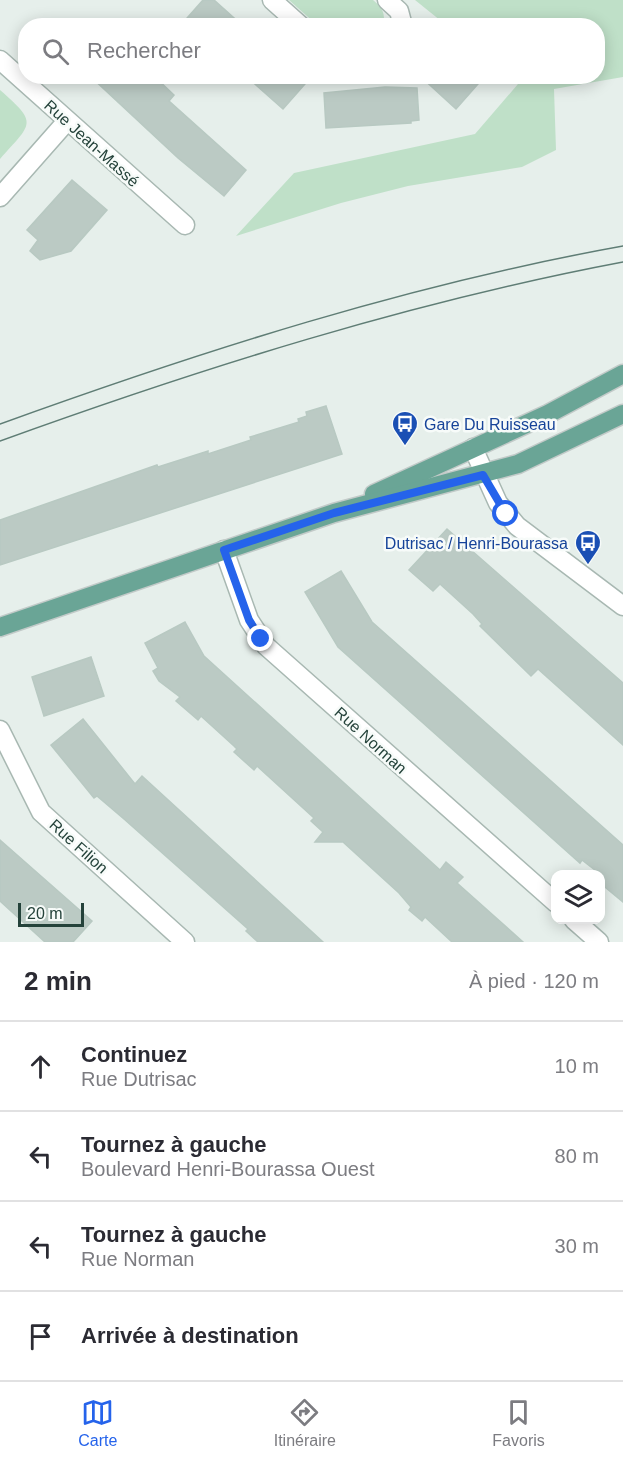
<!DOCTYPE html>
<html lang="fr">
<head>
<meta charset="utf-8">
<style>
	body { margin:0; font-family:Helvetica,sans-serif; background:#f2f2f3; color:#2b2b33 }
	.controls { position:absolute; right:18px; bottom:18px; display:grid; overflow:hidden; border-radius:12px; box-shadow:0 3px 15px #0003 }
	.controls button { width:54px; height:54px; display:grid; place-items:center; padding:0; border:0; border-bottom:2px solid #e1e1e2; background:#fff; color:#2b2b33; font:30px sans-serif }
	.scale { position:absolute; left:18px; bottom:15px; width:66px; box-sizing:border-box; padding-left:6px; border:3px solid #24423a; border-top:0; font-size:16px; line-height:21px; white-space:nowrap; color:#24423a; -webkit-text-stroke:4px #f7fbf9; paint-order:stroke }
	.stop { position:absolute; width:18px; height:18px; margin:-14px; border:4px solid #2563eb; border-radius:50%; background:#fff }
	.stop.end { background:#2563eb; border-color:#fff; box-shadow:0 2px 6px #0008 }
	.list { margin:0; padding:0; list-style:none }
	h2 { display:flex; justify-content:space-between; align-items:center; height:78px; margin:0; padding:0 24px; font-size:26px }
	h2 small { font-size:20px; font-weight:400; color:#7c7c81 }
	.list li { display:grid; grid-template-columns:39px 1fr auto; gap:18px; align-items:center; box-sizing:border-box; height:90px; padding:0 24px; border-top:2px solid #e1e1e2 }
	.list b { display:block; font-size:22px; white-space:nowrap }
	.list p { margin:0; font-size:20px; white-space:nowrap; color:#7c7c81 }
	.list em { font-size:20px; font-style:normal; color:#7c7c81 }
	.icon { flex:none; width:33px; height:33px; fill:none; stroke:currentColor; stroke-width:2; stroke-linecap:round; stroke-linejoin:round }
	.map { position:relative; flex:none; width:623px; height:942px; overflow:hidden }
	.search { position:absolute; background:#fff; box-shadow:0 3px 15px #0003; left:18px; right:18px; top:18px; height:66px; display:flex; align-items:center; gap:15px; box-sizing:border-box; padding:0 21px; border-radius:24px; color:#7c7c81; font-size:22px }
	.sheet { height:438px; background:#fff }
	nav { display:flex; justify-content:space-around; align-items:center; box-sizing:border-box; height:84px; border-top:2px solid #e1e1e2; background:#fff; font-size:16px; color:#7c7c81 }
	nav a { display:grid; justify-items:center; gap:3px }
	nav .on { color:#2563eb }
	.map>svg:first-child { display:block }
	.green { fill:#bfe0c8 }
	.building { fill:#bbcac4; stroke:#b8c9c2; stroke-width:1.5 }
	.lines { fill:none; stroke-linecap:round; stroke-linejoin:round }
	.minor-casing { stroke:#a8b8b2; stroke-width:21 }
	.primary-casing { stroke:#c2cac8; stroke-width:21 }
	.minor { stroke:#fff; stroke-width:18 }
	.primary { stroke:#6aa596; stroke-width:18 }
	.tram { stroke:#5f7d75; stroke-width:1.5 }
	.route { stroke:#2563eb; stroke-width:8 }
	.labels { text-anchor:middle; stroke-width:5; stroke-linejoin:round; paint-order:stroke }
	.street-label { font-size:16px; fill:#24423a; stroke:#f7fbf9 }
	.transit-label { font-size:16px; fill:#164399; stroke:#f7fbf9; text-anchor:start }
</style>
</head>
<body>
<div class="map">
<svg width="623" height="942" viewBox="0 0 623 942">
	<rect width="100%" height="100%" fill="#e6efeb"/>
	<g class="green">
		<path d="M 289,0 L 373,0 C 382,7 386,14 383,25 L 317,25 Z"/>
		<polygon points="415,0 623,0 623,77 554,89 556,150 522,167 408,186 341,203 236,236 294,173 475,134 518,84 509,77 598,76 598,26 446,25"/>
		<path d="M 0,90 C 39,124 32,123 0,159 Z"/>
	</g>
	<g class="building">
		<polygon points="203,0 214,0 243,26 180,26"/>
		<polygon points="90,76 154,76 174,95 169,101 246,170 224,196 178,158"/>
		<polygon points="246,76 312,76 283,109"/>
		<polygon points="420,76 485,76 456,109"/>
		<polygon points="385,87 417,88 419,120 411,121 411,123 326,128 324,93"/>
		<polygon points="72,180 107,210 71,251 40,260 30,251 38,240 27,230"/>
		<polygon points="326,406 342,454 0,565 0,520 157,465 158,467 208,451 208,454 251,440 250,437 299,422 298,419 307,416 306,412"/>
		<polygon points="447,529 623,683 623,745 538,669 531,676 480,626 482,624 473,614 440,584 433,591 409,570"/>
		<polygon points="341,571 372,622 623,845 623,902 600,883 600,874 582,860 580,863 338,647 305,592"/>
		<polygon points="185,622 204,656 440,870 446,862 463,877 457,883 523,942 452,942 425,917 422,921 409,910 411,907 399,893 343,842 315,842 323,832 311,821 314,818 257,766 254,770 234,752 237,749 234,746 201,716 198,720 176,701 180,697 159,681 153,671 158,668 145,643"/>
		<polygon points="91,657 104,696 44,716 32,677"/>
		<polygon points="83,719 135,784 142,776 323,942 258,942 246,931 248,929 124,819 97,796 94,798 51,745"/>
		<polygon points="0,840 92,921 73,942 45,942 0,901"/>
	</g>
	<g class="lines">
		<defs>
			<g id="minor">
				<polyline points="272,0 301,26"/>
				<polyline points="387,0 399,11 403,26"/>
				<polyline points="0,60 185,225"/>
				<polyline points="0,197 67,121"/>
				<polyline points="473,448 498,503 517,526 623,606"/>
				<polyline points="224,550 249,620 266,646 556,903"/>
				<polyline points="0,730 41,812 185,942"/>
				<polyline points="574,920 599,942"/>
			</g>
			<g id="primary">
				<polyline points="374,494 548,414 623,374"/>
				<polyline points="0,627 334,513 518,464 623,414"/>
			</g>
		</defs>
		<use href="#minor" class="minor-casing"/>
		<use href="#primary" class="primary-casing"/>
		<use href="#minor" class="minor"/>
		<use href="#primary" class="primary"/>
		<g class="tram">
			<path d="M 0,424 C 202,351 411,284 623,246"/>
			<path d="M 0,441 C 202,368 411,302 623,262"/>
		</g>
	</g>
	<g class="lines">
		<polyline class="route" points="261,639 249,620 224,550 334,513 483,475 506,514"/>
	</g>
	<defs>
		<symbol id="bus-pin" viewBox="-11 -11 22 30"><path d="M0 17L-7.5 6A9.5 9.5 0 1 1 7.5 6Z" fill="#1a4fb4" stroke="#f7fbf9"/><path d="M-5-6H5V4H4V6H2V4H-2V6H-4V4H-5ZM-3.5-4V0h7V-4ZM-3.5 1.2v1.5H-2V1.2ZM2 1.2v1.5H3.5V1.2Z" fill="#fff"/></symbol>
	</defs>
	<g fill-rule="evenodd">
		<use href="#bus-pin" x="390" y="409" width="30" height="40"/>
		<use href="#bus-pin" x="573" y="528" width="30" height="40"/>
	</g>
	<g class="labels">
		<g class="street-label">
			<text transform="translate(92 143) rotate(42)" y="6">Rue Jean-Massé</text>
			<text transform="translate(371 740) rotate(42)" y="6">Rue Norman</text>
			<text transform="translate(79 846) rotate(42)" y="6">Rue Filion</text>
		</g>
		<g class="transit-label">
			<text x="424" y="430">Gare Du Ruisseau</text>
			<text x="568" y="549" text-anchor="end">Dutrisac / Henri-Bourassa</text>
		</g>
	</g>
</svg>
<div class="controls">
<button><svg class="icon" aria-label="layers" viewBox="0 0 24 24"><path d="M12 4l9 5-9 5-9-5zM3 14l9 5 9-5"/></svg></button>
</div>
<div class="scale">20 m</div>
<div class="stop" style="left:506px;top:514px"></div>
<div class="stop end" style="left:261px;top:639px"></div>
<div class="search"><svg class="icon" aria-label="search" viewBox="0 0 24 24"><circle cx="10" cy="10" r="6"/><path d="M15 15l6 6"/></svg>Rechercher</div>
</div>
<section class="sheet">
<h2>2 min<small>À pied · 120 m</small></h2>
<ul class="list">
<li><svg class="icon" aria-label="ahead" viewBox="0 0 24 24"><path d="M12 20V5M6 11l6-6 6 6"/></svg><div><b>Continuez</b><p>Rue Dutrisac</p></div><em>10 m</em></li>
<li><svg class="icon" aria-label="left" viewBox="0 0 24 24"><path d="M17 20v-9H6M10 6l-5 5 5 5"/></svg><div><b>Tournez à gauche</b><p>Boulevard Henri-Bourassa Ouest</p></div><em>80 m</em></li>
<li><svg class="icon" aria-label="left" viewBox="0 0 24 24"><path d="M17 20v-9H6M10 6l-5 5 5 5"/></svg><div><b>Tournez à gauche</b><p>Rue Norman</p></div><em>30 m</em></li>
<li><svg class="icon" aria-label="arrive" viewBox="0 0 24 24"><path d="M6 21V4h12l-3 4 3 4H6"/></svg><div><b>Arrivée à destination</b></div></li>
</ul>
</section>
<nav>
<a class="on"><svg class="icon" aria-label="map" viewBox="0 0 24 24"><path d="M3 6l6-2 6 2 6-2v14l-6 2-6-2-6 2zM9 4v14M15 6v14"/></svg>Carte</a>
<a><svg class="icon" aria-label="directions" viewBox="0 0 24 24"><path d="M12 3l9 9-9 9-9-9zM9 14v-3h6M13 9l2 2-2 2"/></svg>Itinéraire</a>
<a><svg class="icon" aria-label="saved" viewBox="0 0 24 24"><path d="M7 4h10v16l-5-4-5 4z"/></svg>Favoris</a>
</nav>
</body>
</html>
